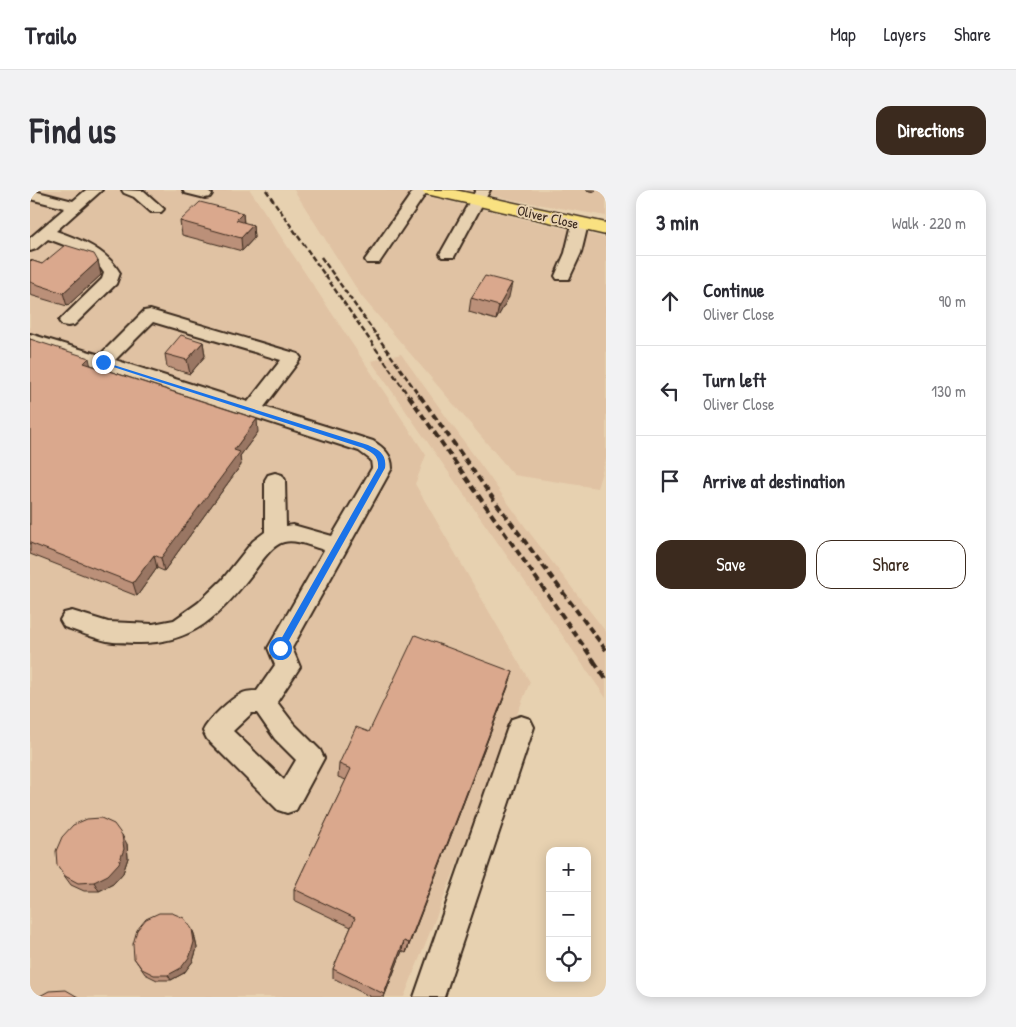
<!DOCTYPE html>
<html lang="en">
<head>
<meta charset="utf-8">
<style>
	body { margin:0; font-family:"Patrick Hand",sans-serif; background:#f2f2f3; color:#2b2b33 }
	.controls { position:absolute; right:15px; bottom:15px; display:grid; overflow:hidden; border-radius:10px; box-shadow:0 2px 12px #0003 }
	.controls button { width:45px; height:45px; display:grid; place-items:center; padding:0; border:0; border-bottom:1px solid #e1e1e2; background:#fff; color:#2b2b33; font:25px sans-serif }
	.stop { position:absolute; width:15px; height:15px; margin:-11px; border:4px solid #1a73e8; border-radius:50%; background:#fff }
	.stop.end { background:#1a73e8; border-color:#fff; box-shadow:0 1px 5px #0008 }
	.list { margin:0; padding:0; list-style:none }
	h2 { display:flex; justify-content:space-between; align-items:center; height:65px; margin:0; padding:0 20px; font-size:21px }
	h2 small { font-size:16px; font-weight:400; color:#7c7c81 }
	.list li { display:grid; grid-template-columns:32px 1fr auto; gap:15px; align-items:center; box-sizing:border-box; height:90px; padding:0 20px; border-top:1px solid #e1e1e2 }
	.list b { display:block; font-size:19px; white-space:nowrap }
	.list p { margin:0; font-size:16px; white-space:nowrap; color:#7c7c81 }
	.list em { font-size:16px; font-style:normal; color:#7c7c81 }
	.actions { display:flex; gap:10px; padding:15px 20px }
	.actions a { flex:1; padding:11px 0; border:1px solid #3b2a1e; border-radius:15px; text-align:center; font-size:18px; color:#3b2a1e }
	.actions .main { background:#3b2a1e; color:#fff }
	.icon { flex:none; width:28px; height:28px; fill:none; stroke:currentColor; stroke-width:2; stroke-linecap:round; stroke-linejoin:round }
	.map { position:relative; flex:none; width:576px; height:807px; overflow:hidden; border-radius:15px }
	header { display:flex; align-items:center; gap:30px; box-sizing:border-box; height:70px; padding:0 25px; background:#fff; border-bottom:1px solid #e1e1e2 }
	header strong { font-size:24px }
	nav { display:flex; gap:28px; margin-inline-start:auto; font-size:18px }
	.intro { display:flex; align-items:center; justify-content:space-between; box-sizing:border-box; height:120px; padding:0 30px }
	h1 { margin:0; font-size:35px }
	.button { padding:12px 22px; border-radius:15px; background:#3b2a1e; color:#fff; font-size:18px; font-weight:700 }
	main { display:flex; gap:30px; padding:0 30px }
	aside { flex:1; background:#fff; border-radius:15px; box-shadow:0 2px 12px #0003 }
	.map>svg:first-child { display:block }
	.built { fill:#e0c2a3 }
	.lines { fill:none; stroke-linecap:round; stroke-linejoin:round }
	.minor-casing { stroke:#3b2a1e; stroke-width:4 }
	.major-casing { stroke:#3b2a1e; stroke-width:3 }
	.minor { fill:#e7d1b0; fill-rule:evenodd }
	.major { fill:#f9e181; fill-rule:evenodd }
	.rail-far2 { stroke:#3b2a1e; stroke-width:2.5; stroke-dasharray:5.5 2.5; stroke-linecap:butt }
	.rail-far1 { stroke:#3b2a1e; stroke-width:4; stroke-dasharray:7 4; stroke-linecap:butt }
	.rail { stroke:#3b2a1e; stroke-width:4.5; stroke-dasharray:9 4.5; stroke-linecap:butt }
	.wall { fill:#bb9079; stroke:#3b2a1e }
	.shaded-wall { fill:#997663; stroke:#3b2a1e }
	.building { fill:#daa88d; stroke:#3b2a1e }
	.route { fill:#1a73e8 }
	.labels { text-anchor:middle; stroke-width:4; stroke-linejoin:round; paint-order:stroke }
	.far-street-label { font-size:14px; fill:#3b2a1e; stroke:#e7d1b0 }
</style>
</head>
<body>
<header>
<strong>Trailo</strong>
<nav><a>Map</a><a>Layers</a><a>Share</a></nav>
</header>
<div class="intro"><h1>Find us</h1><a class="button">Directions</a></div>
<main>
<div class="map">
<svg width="576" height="807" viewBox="0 0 576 807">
	<rect width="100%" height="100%" fill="#e7d1b0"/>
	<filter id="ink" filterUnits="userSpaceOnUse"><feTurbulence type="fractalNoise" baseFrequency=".02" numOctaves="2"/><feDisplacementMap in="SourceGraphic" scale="10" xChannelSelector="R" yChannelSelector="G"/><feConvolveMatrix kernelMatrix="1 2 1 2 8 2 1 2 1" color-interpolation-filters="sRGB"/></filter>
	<g filter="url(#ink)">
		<g class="built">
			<polygon points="0,0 220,0 396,265 385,294 500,492 374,807 0,807"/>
			<polygon points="264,0 370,0 576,48 576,269 567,298 484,285 332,107"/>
			<polygon points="436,0 576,0 576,26 484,10"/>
			<polygon points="371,164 499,342 576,442 576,508 341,171"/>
		</g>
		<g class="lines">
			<defs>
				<g id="minor">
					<path d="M 0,0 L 43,11 L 56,0 L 72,0 L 26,41 C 51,50 76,59 90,83 L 86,94 L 44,135 L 38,136 L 32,135 L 29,131 L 72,89 L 74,83 C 63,64 37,56 18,49 L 6,59 L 0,61 L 0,48 L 35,18 L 0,9 Z"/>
					<polygon points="92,0 114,1 134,19 131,22 121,22 104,7 94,3"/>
					<polygon points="153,0 177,0 182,4 180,7 175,8 155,3"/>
					<polygon points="384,0 398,0 349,73 337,73 335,70"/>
					<polygon points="446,0 460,0 424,67 412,67 410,64"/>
					<polygon points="550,29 555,31 558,34 551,63 539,89 527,89 525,86 535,63 542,34 545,31"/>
					<path d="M 120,120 L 268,164 L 271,168 L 234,217 L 343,251 C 354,258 362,265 362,278 L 262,458 L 270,477 L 247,512 L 263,533 L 290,560 L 294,568 L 266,620 L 257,623 L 248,620 L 177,549 L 173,541 C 178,530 200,509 211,504 C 216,501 221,501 227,501 L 245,475 L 238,458 L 294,360 C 282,357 267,349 254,352 C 241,355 230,374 222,384 C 189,427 161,455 104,453 C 95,452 85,453 77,451 C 63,448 48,441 34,437 L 30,430 L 34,423 L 42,421 L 78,432 L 123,434 L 144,430 L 168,413 L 192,390 L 223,351 L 235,342 L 235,290 L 238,285 L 245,283 L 252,285 L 255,290 L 256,336 L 263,335 L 302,346 L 342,278 L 341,270 L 329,261 L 0,155 L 0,144 L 70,165 L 114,121 ZM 123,132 L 251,170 L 218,212 L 85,170 ZM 222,523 L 227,523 L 245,549 L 266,570 L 254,590 L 203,541 Z"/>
					<polygon points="491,526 500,529 504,537 414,807 384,807 478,537 482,529"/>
				</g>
				<polygon id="major" points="392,0 425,0 576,33 576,45 401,5 395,4"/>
			</defs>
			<use href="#minor" class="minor-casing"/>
			<use href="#major" class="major-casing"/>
			<use href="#minor" class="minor"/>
			<use href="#major" class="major"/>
			<g class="rail-far2">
				<polyline points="236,0 380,208"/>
				<polyline points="291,67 391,208"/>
			</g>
			<g class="rail-far1">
				<polyline points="379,206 564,471"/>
				<polyline points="390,206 467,314 576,460"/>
			</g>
			<polyline class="rail" points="563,470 576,489"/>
		</g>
		<g class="wall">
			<polygon points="556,0 566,0 565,2"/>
			<polygon points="213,23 214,33 223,35 224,48 212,61 152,45 150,31"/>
			<polygon points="0,70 12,74 68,71 71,85 37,116 0,105"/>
			<polygon points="479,107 466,130 439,122 441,108"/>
			<polygon points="0,149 61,175 228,242 210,266 211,275 134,381 127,378 107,406 0,364"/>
			<polygon points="173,152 175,166 160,184 137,177 135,164"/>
			<polygon points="478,497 376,763 372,761 354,807 341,807 303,788 303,779 321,737 264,710 264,699 316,590 308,587 309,574 339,542"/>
			<polygon points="97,654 98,668 93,683 83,694 69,701 54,701 41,695 33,684"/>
			<polygon points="162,739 164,744 167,758 163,771 154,783 141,790 127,790 115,784 104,768"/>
		</g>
		<g class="shaded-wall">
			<polygon points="213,23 214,37 206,30"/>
			<polygon points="223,35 224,48 212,61 211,48"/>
			<polygon points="68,71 71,85 37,116 33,103"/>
			<polygon points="482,93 479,107 466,130 469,116"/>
			<polygon points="173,152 175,166 160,184 157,170"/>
			<polygon points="59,168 62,182 54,173"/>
			<polygon points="227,229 228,242 210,266 211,275 134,381 131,368 204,260"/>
			<polygon points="124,365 127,378 107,406 103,393"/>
			<polygon points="483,482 478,497 376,763 379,753"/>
			<polygon points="92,645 97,654 98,668 93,683 83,694 69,701 64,692"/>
			<polygon points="162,739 164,744 167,758 163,771 154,783 141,790 138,785"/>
			<polygon points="374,751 372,761 354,807 353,807"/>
		</g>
		<g class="building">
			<polygon points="170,12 213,23 206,30 223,35 211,48 150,31"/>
			<polygon points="35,55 64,64 68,71 33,103 0,92 0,70 12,74"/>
			<polygon points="455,86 482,93 469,116 441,108"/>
			<polygon points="151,145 173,152 157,170 135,164"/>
			<polygon points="0,149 59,168 54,173 227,229 204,260 210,262 131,368 124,365 103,393 0,353"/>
			<polygon points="385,445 483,482 379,753 374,751 354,804 303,779 325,728 264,699 321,579 309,574 326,537 339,542"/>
			<polygon points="71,628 84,634 92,645 94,659 89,673 78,685 64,692 48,693 35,686 27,675 26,661 32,647 43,635 57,629"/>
			<polygon points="129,723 142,723 154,728 162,739 164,752 160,766 151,778 138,785 124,785 112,779 104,768 103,754 107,740 116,729"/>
			<polygon points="36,800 48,807 8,807 19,801"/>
		</g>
	</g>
	<path class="route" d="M 71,171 L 338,255 C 349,260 357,264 355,278 L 253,461 L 250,462 L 246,458 L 348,278 C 349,266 343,263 333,258 L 71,173 Z"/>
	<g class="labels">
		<g class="far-street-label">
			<text transform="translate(518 27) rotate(13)" y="5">Oliver Close</text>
		</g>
	</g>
</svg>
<div class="controls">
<button>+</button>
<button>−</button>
<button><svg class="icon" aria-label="locate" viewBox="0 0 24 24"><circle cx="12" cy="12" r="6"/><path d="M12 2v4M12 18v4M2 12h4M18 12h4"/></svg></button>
</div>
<div class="stop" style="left:250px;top:458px"></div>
<div class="stop end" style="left:73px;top:172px"></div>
</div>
<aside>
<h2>3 min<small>Walk · 220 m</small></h2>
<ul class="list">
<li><svg class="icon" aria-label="ahead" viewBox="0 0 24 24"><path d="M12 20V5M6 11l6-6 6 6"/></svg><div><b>Continue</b><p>Oliver Close</p></div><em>90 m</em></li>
<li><svg class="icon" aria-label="left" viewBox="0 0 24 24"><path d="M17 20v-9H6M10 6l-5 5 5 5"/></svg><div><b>Turn left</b><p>Oliver Close</p></div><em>130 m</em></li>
<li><svg class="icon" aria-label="arrive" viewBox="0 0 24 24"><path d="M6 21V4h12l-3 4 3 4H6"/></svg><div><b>Arrive at destination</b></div></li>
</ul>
<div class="actions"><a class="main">Save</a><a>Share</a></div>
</aside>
</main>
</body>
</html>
